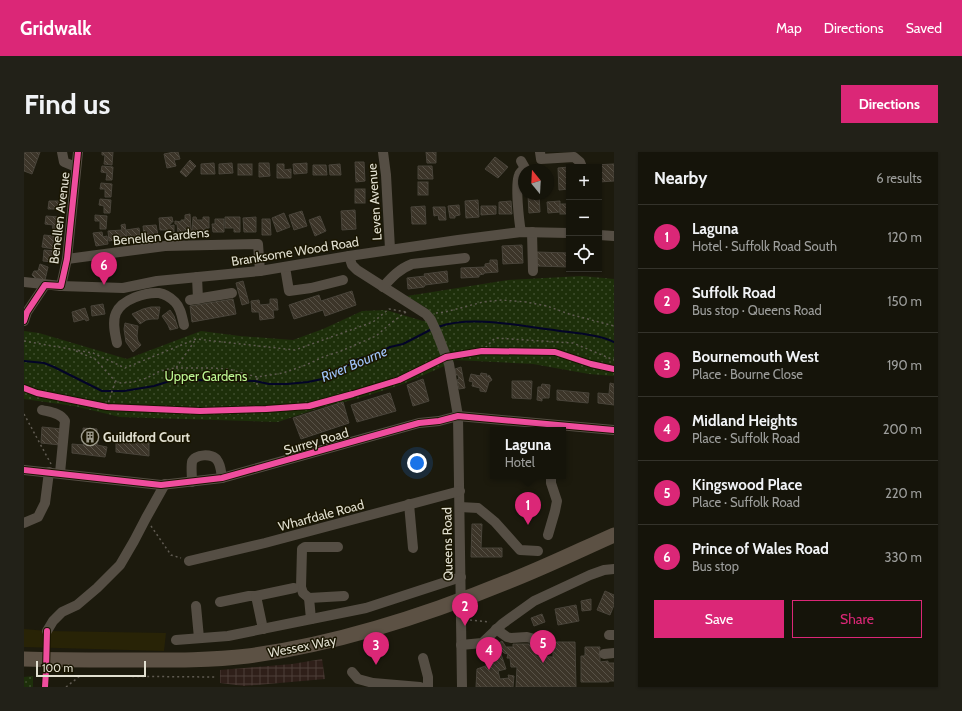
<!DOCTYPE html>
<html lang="en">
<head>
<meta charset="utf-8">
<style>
	body { margin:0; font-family:Cabin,sans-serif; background:#222118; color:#f1f3f6 }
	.controls { position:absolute; right:12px; top:12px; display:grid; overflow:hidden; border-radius:0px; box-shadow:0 1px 3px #0004 }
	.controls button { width:36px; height:36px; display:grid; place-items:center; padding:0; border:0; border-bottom:1px solid #34332b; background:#15140a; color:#f1f3f6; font:20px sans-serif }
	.compass { position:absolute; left:494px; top:12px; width:36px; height:36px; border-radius:50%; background:#15140a; box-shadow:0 1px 3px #0004; rotate:342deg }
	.scale { position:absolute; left:12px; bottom:10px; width:110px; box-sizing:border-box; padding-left:4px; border:2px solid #e1dfd0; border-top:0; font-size:11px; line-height:14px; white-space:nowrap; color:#e1dfd0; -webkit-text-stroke:3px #191501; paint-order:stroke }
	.you { position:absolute; left:393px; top:311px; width:14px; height:14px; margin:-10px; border:3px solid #fff; border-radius:50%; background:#1a73e8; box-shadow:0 0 0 6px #1a73e833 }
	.badge { display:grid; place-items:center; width:26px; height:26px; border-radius:50%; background:#db2777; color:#fff; font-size:13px; font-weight:700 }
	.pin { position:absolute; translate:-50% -33px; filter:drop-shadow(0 1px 2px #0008) }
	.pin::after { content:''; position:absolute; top:21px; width:14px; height:12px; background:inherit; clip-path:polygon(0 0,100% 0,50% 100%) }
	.popup { position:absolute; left:466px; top:275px; width:76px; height:52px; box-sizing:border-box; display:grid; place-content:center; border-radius:0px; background:#15140a; filter:drop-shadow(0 1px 3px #0005); font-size:13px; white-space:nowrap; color:#9d9e9c }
	.popup b { font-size:15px; color:#f1f3f6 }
	.popup::after { content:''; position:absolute; left:50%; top:100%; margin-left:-8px; border:8px solid transparent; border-top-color:#15140a }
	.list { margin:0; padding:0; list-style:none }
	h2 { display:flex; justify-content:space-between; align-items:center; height:52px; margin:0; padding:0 16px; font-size:17px }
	h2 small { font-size:13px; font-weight:400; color:#9d9e9c }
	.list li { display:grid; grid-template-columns:26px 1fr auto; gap:12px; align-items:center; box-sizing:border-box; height:64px; padding:0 16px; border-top:1px solid #34332b }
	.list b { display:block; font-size:15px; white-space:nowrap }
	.list p { margin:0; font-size:13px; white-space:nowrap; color:#9d9e9c }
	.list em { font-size:13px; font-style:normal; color:#9d9e9c }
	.actions { display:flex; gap:8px; padding:12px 16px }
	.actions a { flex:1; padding:9px 0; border:1px solid #db2777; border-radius:0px; text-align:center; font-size:14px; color:#db2777 }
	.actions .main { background:#db2777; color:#fff }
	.icon { flex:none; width:22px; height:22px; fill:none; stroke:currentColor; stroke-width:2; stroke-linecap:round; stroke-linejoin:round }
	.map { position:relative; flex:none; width:590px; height:535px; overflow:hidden; border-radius:0px }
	header { display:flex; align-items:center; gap:24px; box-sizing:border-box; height:56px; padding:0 20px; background:#db2777; color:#fff }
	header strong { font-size:19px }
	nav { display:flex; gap:22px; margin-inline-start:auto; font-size:14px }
	.intro { display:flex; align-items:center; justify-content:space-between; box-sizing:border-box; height:96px; padding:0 24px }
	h1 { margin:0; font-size:28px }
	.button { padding:10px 18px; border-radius:0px; background:#db2777; color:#fff; font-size:14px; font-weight:700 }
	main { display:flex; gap:24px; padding:0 24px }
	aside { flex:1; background:#15140a; border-radius:0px; box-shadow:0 1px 3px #0004 }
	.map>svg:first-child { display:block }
	.built { fill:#282306 }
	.industrial { fill:url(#industrial-grid) }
	.grass { fill:url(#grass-dots) }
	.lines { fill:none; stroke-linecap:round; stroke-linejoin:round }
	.stream { stroke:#030428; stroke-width:2 }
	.building { fill:url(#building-back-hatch); stroke:#49443a }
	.path { stroke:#605b52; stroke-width:1.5; stroke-dasharray:2 3; stroke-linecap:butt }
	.minor { stroke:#554e44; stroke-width:10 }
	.highway { stroke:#5c5144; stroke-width:15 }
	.cycleway-casing { stroke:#191501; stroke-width:8 }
	.cycleway { stroke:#ef4d9e; stroke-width:6 }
	.labels { text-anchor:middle; stroke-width:3; stroke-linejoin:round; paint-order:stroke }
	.street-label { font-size:13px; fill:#e1dfd0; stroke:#191501 }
	.park-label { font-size:13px; fill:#bdf893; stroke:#191501 }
	.poi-label { font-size:13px; font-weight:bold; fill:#e1dfd0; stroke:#191501; text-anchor:start }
	.water-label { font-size:14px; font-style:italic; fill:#9fc3f9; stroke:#191501 }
</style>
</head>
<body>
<header>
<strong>Gridwalk</strong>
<nav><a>Map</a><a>Directions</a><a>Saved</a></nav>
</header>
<div class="intro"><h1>Find us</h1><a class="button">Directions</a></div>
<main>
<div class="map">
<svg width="590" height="535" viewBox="0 0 590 535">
	<defs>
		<pattern id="industrial-grid" width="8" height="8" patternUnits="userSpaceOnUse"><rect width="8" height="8" fill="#2f1f19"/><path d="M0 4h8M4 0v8" fill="none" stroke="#4d3f39"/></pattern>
		<pattern id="grass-dots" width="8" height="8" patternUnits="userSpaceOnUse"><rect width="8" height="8" fill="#1d2f0a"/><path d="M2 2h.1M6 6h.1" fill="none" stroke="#3e4d2d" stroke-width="1.8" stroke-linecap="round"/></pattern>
		<pattern id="building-back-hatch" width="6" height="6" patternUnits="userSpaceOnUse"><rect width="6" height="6" fill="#3c3529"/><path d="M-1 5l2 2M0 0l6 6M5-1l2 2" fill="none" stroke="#585247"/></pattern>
	</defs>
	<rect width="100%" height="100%" fill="#1c1a0d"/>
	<polygon class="built" points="0,477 23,479 142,481 140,499 0,495"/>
	<polygon class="industrial" points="298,507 301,527 220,534 196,531 196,518 268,512"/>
	<g class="grass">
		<polygon points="558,124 590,127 590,224 565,222 509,212 431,208 425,212 379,232 336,246 295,256 254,270 96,265 50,254 0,247 0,179 15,181 103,207 177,179 216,184 269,188 299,177 338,159 362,158 399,169 406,168 404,157 383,144 484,128"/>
		<polygon points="9,524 9,535 0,535 0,525"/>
	</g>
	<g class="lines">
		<g class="stream">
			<path d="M 414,175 C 447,163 496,174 530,178 C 549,181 573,182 590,190"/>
			<polyline points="0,209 20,211 30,215 78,239 100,239 130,234 149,228 166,228 231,229 245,232 263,232 284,230 303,226 310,223 332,208 341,205 349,204 366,195 379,192 408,177"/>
		</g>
	</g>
	<g class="building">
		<polygon points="1,0 16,0 8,22 0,19 0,3"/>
		<polygon points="78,0 89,0 88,13 80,12 81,3 78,3"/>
		<polygon points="150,0 154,0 156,7 150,8 152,14 143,16 140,2"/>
		<polygon points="402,0 412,0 412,11 403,11"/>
		<polygon points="471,5 484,15 474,26 461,17"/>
		<polygon points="166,8 172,14 162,25 156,20"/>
		<polygon points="331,10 340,10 341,29 332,30"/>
		<polygon points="190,11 191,22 177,22 177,12"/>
		<polygon points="208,11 209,21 195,22 195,12"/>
		<polygon points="235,11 245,11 246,24 235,25"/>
		<polygon points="283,11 283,21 270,22 269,12"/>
		<rect x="214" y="12" width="14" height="11"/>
		<polygon points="253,12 260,12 260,18 267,17 267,26 253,26"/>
		<polygon points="316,12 317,23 306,23 305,13"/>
		<polygon points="590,12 590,29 575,30 575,15 569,15 569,13"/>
		<polygon points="289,13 302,13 303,23 289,23"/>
		<polygon points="78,14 89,15 88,28 82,28 83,21 77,20"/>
		<polygon points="394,14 408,14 409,27 394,27"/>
		<polygon points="545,15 545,37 535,38 534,16"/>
		<rect x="394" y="30" width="10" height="13"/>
		<polygon points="77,31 88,32 87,45 81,45 81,37 76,37"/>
		<rect x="331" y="37" width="10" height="14"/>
		<polygon points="515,42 516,60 505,61 504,43"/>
		<polygon points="76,47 87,48 86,61 80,61 80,54 75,53"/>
		<polygon points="454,48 455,65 442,66 441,49"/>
		<polygon points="25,49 36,49 36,57 24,57"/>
		<polygon points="487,49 488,62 475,62 475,50"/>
		<polygon points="536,49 536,60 524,61 523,50"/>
		<rect x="536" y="52" width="9" height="10"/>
		<polygon points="435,53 436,63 431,64 431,66 426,66 424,54"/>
		<polygon points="401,54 402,72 388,72 387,55"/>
		<polygon points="457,54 472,54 472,62 457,63"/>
		<polygon points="409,55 421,55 422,68 415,68 414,63 410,64"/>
		<polygon points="331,58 332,77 318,78 317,59"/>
		<polygon points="278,59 283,74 270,78 265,63"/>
		<polygon points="260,61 266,75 253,80 248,66"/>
		<polygon points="166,62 167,77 168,79 154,80 153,72 151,72 151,69 157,70 157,68 161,68 161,63"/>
		<polygon points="71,63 83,64 82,77 76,77 76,69 71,69"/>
		<polygon points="22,64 35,65 34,82 28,82 29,73 21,72"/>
		<polygon points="296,64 302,79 291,84 285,68"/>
		<polygon points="148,65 149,70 147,70 147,72 145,72 146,74 150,73 150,80 142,81 142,78 136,78 135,66"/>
		<polygon points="169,65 172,65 173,68 179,68 179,65 185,65 185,76 181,76 181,80 168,80"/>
		<polygon points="201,65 216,65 216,80 210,80 210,76 201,76"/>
		<polygon points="232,65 232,80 220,80 219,66"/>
		<polygon points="191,67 200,67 200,80 189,80 188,72 191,72"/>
		<polygon points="238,67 246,67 247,83 238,83"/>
		<polygon points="101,72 103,88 90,91 90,88 85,89 84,79 98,78 97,73"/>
		<polygon points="132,73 134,83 126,83 127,86 122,87 122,83 120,83 119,74"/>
		<polygon points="115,76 117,87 103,89 102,78"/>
		<polygon points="78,80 79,85 83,84 84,92 72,94 69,81"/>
		<polygon points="20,83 30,84 29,93 31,93 30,97 18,95"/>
		<polygon points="498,93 499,111 479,112 478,94"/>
		<polygon points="20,98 31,99 30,107 28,106 28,110 19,109"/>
		<polygon points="513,100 545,101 545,115 513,114"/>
		<polygon points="466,108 473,108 474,120 460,121 460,122 455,123 455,125 437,126 437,116 461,115 461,112 466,111"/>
		<polygon points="16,112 24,115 21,128 11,126 8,123 10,119 14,119"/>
		<polygon points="423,119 424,130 401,133 400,135 384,137 383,126 401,124 400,122"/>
		<polygon points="219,129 225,151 218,153 212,131"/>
		<polygon points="328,139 332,153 301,164 299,158 270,167 265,153 295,143 297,149"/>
		<polygon points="209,147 212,162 168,170 166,154"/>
		<polygon points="246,147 253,147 254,158 249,158 250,166 236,168 235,160 228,160 227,149 235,148 236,153 246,152"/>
		<polygon points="79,152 81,162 68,164 67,154"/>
		<polygon points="127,155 136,155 134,167 128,167 122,168 116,172 108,162 119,157"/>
		<polygon points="61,156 65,168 62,169 61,167 50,170 48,160"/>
		<polygon points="146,158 150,164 154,176 146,178 144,173 138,164"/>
		<polygon points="101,171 114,174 113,184 114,189 117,193 109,200 102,190 100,177"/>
		<polygon points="437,215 441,236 435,237 433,228 435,227 434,223 432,223 431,217"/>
		<polygon points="457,221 463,222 462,225 465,223 468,228 465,230 462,240 456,239 456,236 448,234 449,230 445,229 447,222 456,224"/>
		<polygon points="399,227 405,249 389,254 383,233"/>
		<polygon points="488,229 508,229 507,247 488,246"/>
		<polygon points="586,231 590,232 590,253 574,251 574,241 585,242"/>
		<polygon points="518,232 526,233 525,246 518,246 518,249 513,248 514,235 517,235"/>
		<polygon points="533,238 565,241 564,251 533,248"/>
		<polygon points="366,241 372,259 333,270 327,253"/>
		<polygon points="319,250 325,271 277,287 269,266"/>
		<polygon points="18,275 38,277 36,293 17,291"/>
		<polygon points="59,276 73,277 73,293 83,295 81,305 48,301 48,292 60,293"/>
		<polygon points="92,282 125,286 125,304 92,300"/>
		<polygon points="448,372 458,372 457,396 478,396 478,405 447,405"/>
		<polygon points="581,439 590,443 590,453 586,463 573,458"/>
		<polygon points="567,447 567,458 558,459 557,449"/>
		<polygon points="552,453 555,469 534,473 531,457"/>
		<polygon points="518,462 521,470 510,474 507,466"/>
		<polygon points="478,489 482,495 489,495 489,492 512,492 512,504 529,505 529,490 551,490 552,535 492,535 493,515 487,515 486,506 483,506 484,502 480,501 472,493"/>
		<polygon points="561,495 576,495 575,504 576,504 576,510 584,509 584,511 590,511 590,529 585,529 585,530 557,530 557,504 561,504"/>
		<polygon points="475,500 477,502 482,517 474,519 476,527 485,526 484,523 490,524 489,535 452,535 453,517 467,512 464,503"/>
	</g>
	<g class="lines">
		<g class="path">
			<polyline points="412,161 421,160 459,150 478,148 502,150 523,154 545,162 590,174"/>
			<polyline points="0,189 69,201 101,216 172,187 271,198 349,170 365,157 382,160"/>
			<polyline points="52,199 71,207 91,229 97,231 109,230 123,226 134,220 144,217 152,216 172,187"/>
			<polyline points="458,199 471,186 549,191 590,208"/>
			<polyline points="152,216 188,216 204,217 233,225 259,221 282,213 299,205 317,199 352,184 367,171 382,160"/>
			<polyline points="233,233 233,225"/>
			<polyline points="83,255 91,230"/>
			<polyline points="0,262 27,312"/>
			<polyline points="127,374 147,403 157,406"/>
			<polyline points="446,468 466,470"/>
			<polyline points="42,535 56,524 192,525"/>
		</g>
		<g class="minor">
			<polyline points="38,0 40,10 52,15"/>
			<polyline points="359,0 362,23 366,97"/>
			<polyline points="516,0 517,7 550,5 556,10 558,15"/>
			<path d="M 497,80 C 495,69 491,33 495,23 C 496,20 499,18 501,16 L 497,9"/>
			<polyline points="508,80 509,119"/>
			<polyline points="575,83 590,84"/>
			<polyline points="325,104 328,113 333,118 402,162 407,168 413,181 425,212 434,264 438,535"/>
			<polyline points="43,107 141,94 234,92 236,119"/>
			<polyline points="261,115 265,139 287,136 319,128"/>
			<polyline points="173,125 174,147"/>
			<polyline points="0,130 37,134 99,136 133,129 236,119 325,104 434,88 497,80 545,81"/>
			<polyline points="37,134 43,107 54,0"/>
			<path d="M 359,135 C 368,125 375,117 388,112 L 441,106"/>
			<polyline points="166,148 208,141"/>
			<polyline points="0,169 3,160 21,133"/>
			<path d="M 93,191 C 91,182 88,170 92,161 C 98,147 122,140 135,141 C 141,142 147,146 151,150 C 157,156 158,165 160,173"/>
			<path d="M 18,258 C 26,260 37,261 41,269 L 36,321"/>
			<polyline points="0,318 137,333 198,326 395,271 415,269 434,264 590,278"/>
			<path d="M 168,330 C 168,324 167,316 168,310 C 170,302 189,301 193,308 C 197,313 197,320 198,326"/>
			<polyline points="385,352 389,396"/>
			<polyline points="436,355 454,356 471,370 496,398 514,399"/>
			<polyline points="0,371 14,365 21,351 25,320"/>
			<polyline points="524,383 531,359 533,349 527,331 527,324"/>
			<polyline points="165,409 241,391 436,339"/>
			<polyline points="285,446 279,441 277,435 278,397 281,395 314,395"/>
			<polyline points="196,450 225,444 232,444"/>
			<polyline points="172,454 175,486"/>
			<polyline points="287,467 285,446 320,444"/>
			<polyline points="239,477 232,444 270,436"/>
			<polyline points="472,477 483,485 487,486 503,485 510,487 525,487"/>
			<polyline points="23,479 29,469 38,460 53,453 73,436 96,413 110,389 122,366 141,332"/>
			<polyline points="585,483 590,483"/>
			<polyline points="152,488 204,484 342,456 437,425"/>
			<polyline points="437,493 458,491 478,472 510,449 566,423 580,418 590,417"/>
			<polyline points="580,502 590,501"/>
			<polyline points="399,506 404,525 404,535"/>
			<polyline points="328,520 334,527 349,531 396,535"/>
		</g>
		<path class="highway" d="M 0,507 C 32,508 63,508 95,508 C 138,508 182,509 224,504 C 314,492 400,464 483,430 C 519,416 554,399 590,383"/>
		<defs>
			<g id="cycleway">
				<polyline points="0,169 3,160 21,133 37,134 43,107 54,0"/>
				<polyline points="0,236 13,241 83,255 176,259 242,257 285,254 329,242 375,228 422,205 458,199 531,200 567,212 590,217"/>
				<polyline points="0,318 137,333 198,326 395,271 415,269 434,264 590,278"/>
				<polyline points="21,535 22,519 23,479"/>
			</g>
		</defs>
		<use href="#cycleway" class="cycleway-casing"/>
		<use href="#cycleway" class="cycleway"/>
	</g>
	<defs>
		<symbol id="building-ring" viewBox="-11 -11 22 22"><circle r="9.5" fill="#191501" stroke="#9c9a8c" stroke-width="1.5"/><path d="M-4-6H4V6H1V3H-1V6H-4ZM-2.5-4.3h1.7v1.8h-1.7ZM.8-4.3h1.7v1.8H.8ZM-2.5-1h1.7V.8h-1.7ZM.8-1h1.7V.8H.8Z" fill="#9c9a8c"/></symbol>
	</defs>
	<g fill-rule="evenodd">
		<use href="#building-ring" x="56" y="275" width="20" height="20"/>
	</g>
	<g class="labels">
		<g class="street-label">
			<text transform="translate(350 50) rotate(-94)" y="5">Leven Avenue</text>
			<text transform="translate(35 66) rotate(-83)" y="5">Benellen Avenue</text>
			<text transform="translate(137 84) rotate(-5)" y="5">Benellen Gardens</text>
			<text transform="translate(271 99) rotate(-9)" y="5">Branksome Wood Road</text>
			<text transform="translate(292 289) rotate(-16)" y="5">Surrey Road</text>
			<text transform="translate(297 363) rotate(-15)" y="5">Wharfdale Road</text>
			<text transform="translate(423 392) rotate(-91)" y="5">Queens Road</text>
			<text transform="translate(278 494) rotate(-11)" y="5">Wessex Way</text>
		</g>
		<g class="park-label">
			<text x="182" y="229">Upper Gardens</text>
		</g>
		<g class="poi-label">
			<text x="79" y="290">Guildford Court</text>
		</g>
		<g class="water-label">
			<text transform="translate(330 212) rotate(-23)" y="5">River Bourne</text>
		</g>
	</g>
</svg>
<div class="controls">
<button>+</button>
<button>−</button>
<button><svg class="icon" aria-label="locate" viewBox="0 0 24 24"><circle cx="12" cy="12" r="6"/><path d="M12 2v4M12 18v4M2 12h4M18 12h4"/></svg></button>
</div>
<svg class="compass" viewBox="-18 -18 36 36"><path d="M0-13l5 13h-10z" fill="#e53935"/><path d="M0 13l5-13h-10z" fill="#9d9e9c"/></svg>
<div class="scale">100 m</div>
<div class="you"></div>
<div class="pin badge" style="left:504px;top:373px">1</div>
<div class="popup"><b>Laguna</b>Hotel</div>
<div class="pin badge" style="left:441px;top:474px">2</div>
<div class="pin badge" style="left:352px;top:513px">3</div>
<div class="pin badge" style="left:465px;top:518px">4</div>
<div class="pin badge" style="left:519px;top:511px">5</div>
<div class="pin badge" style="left:80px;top:133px">6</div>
</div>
<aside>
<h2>Nearby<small>6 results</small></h2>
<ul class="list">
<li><span class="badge">1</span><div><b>Laguna</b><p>Hotel · Suffolk Road South</p></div><em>120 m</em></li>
<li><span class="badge">2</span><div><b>Suffolk Road</b><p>Bus stop · Queens Road</p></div><em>150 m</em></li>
<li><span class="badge">3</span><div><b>Bournemouth West</b><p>Place · Bourne Close</p></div><em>190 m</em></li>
<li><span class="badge">4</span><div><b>Midland Heights</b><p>Place · Suffolk Road</p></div><em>200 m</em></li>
<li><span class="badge">5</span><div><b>Kingswood Place</b><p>Place · Suffolk Road</p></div><em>220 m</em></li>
<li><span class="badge">6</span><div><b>Prince of Wales Road</b><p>Bus stop</p></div><em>330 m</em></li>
</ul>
<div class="actions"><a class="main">Save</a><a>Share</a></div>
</aside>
</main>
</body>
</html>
